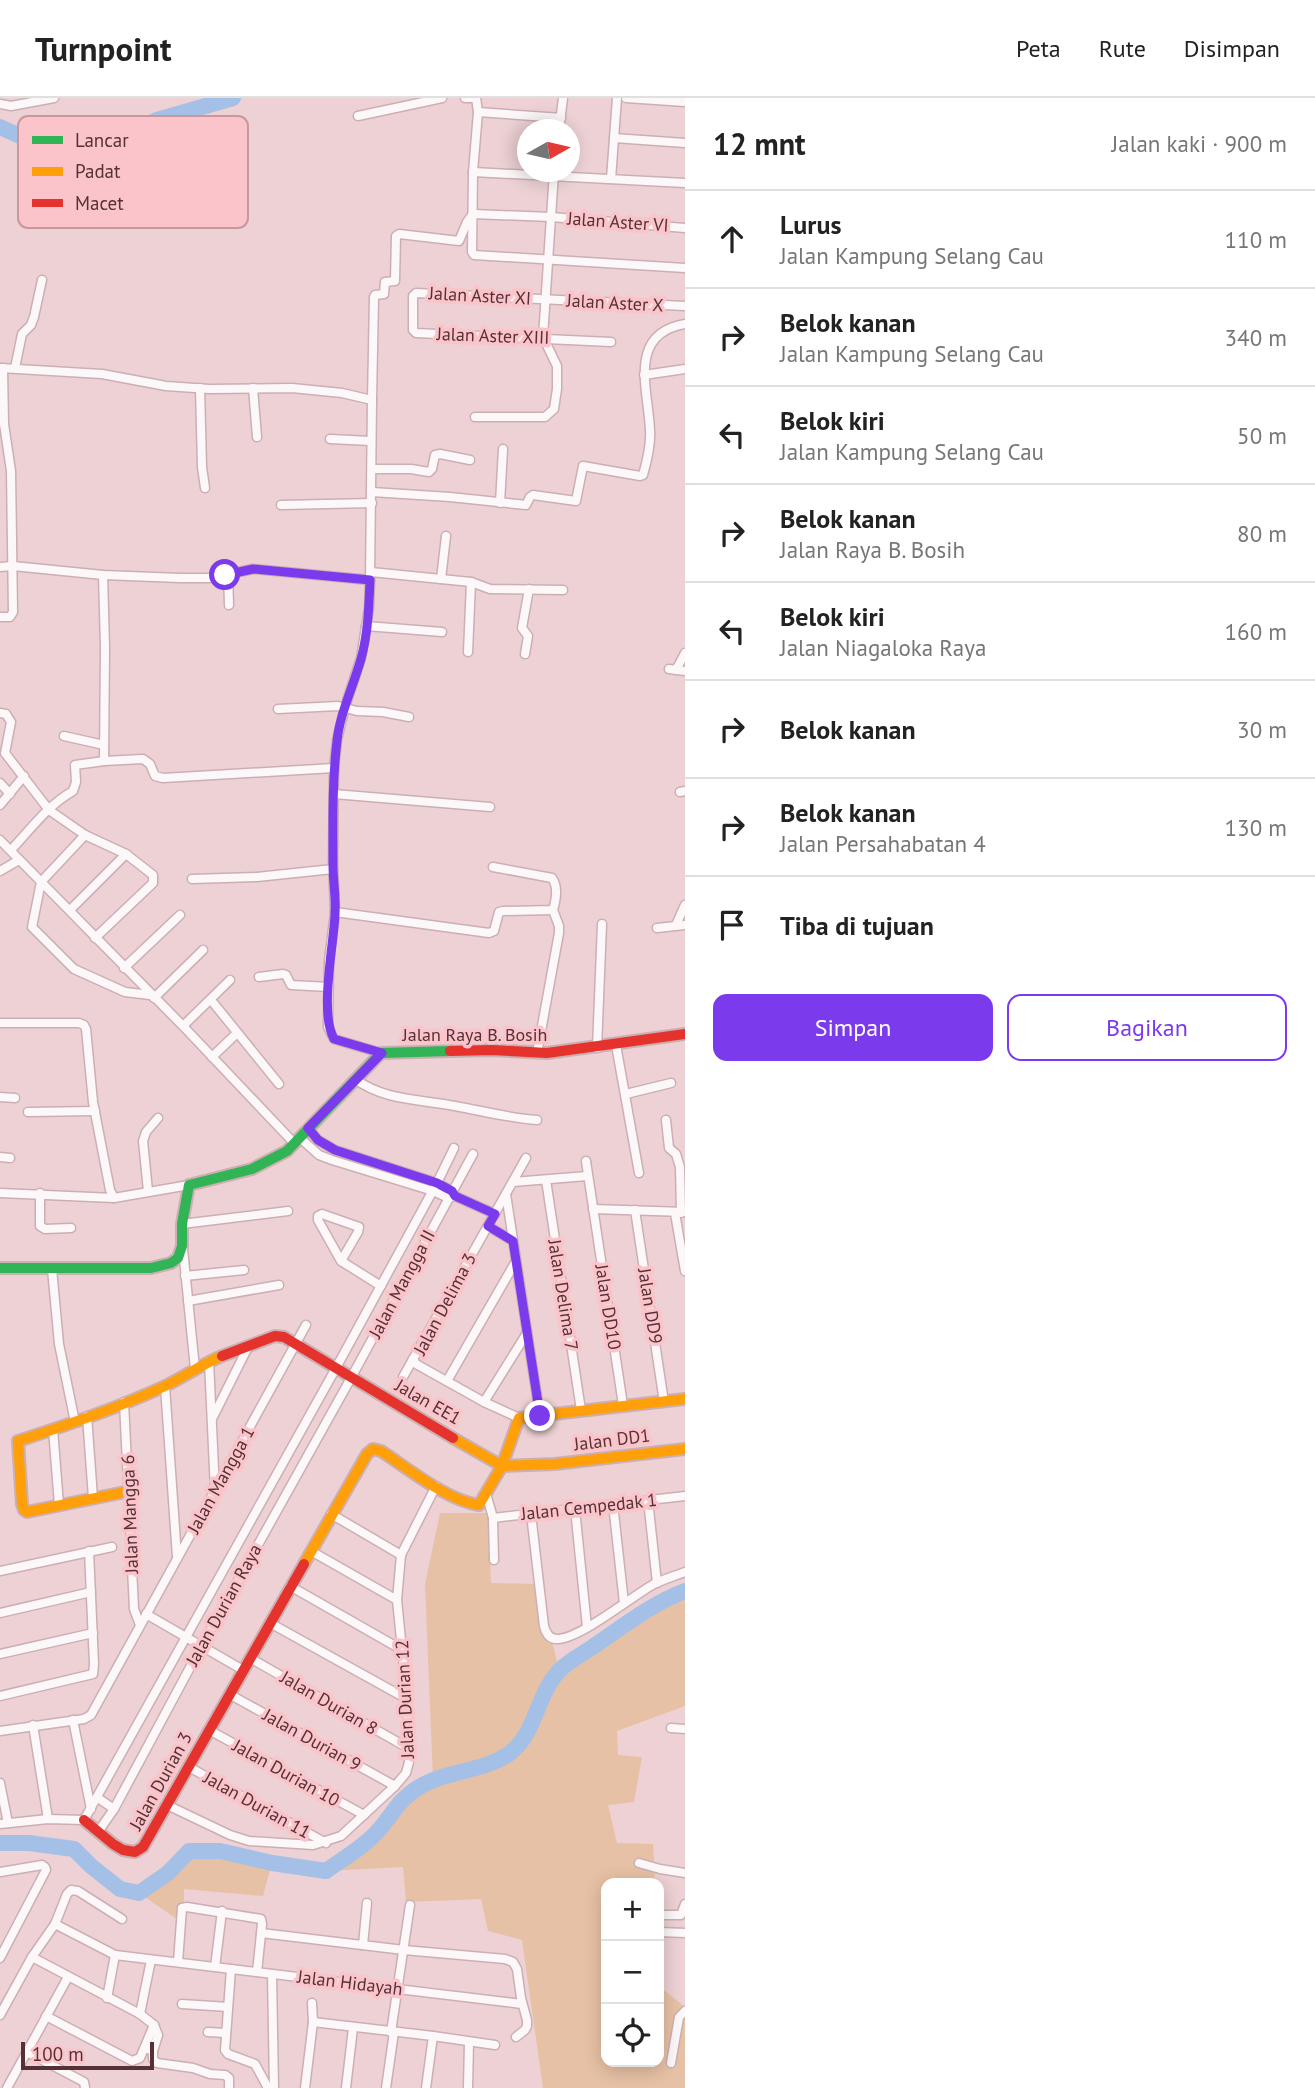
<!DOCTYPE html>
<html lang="id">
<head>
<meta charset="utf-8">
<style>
	body { margin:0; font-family:"PT Sans",sans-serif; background:#f6f6f6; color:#222 }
	.controls { position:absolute; right:21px; bottom:21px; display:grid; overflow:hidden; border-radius:14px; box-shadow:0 4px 18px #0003 }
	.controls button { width:63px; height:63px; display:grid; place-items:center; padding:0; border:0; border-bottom:2px solid #e0e0e0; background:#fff; color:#222; font:35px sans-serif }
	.compass { position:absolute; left:517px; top:21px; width:63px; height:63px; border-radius:50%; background:#fff; box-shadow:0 4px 18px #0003; rotate:82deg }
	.scale { position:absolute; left:21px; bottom:18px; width:133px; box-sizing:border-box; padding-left:7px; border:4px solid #553136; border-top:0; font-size:19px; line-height:24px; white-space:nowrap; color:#553136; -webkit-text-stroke:5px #fac4ca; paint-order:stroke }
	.stop { position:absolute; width:21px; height:21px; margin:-16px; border:5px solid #7c3aed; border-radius:50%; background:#fff }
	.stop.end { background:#7c3aed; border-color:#fff; box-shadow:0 2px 7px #0008 }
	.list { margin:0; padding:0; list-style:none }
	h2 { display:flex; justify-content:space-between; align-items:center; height:91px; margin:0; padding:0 28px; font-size:30px }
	h2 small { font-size:23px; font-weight:400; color:#767676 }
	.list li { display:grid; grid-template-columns:46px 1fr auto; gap:21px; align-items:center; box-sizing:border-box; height:98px; padding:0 28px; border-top:2px solid #e0e0e0 }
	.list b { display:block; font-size:26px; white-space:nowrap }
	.list p { margin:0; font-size:23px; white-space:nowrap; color:#767676 }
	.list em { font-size:23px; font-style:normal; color:#767676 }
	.actions { display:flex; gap:14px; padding:21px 28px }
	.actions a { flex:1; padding:16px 0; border:2px solid #7c3aed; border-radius:14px; text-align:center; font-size:24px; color:#7c3aed }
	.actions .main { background:#7c3aed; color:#fff }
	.icon { flex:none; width:38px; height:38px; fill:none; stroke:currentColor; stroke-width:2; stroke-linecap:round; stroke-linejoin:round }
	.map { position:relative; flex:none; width:685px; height:1990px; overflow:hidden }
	header { display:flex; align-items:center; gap:42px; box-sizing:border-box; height:98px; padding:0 35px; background:#fff; border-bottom:2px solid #e0e0e0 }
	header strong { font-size:33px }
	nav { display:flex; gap:38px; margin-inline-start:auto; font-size:24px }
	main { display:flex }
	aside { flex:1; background:#fff }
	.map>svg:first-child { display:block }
	.green { fill:#e7c1a5 }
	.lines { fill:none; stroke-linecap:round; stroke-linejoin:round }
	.river { stroke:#a4c0e6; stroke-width:16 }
	.street-casing { stroke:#ccafb2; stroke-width:11 }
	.fast-casing { stroke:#ccafb2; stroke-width:14 }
	.slow-casing { stroke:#ccafb2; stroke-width:14 }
	.jam-casing { stroke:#ccafb2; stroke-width:14 }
	.street { stroke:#fcf8f9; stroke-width:8 }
	.fast { stroke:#30b455; stroke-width:10 }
	.slow { stroke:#ff9f0a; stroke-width:10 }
	.jam { stroke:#e5322d; stroke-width:10 }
	.route { stroke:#7c3aed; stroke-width:9 }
	.labels { text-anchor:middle; stroke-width:7; stroke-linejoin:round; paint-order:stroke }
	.street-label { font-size:18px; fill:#553136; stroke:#fac4ca }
	.key { fill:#fac4ca; stroke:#c8989e; stroke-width:2 }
	.key-label { font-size:19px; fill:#553136 }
</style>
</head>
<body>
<header>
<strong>Turnpoint</strong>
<nav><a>Peta</a><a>Rute</a><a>Disimpan</a></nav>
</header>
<main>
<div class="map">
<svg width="685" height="1990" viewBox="0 0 685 1990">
	<rect width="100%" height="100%" fill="#edd1d4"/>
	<g class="green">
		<polygon points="440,1415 488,1415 491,1485 538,1486 559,1572 648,1510 685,1493 685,1608 617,1633 618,1657 642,1659 634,1704 608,1707 617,1745 653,1746 655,1785 606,1785 606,1964 659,1964 659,1888 685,1909 685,1990 543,1990 522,1842 488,1833 481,1801 406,1804 403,1769 326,1773 374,1737 399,1704 433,1681 425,1486"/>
		<polygon points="189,1753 220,1753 272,1765 263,1798 184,1791 184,1826 139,1795 168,1775"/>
	</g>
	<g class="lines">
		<g class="river">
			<polyline points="0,29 42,48 63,52 103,48 157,22 233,0"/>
			<path d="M 0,1745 L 29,1745 L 74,1751 L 91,1768 L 120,1791 L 139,1795 L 168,1775 L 189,1753 L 220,1753 L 272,1765 L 326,1773 C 341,1762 359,1752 373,1738 C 392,1720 395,1703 421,1688 C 448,1672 484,1674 510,1655 C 536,1635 537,1596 559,1573 C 568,1563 583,1556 594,1548 C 624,1528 651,1506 685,1493"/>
		</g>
		<defs>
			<g id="street">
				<polyline points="465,0 476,0 478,14 473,74"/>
				<polyline points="626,0 685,4"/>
				<polyline points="0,6 11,8 54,0"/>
				<polyline points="478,14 561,20"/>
				<polyline points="358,18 442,0"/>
				<polyline points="559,32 563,0"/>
				<polyline points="614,40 685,45"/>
				<polyline points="611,81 617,0"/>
				<polyline points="685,85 473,74 472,154 474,157 685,170"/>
				<polyline points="611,244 416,235 413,232 413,198 416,195 685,208"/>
				<polyline points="0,270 102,276 166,288 209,291 292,290 342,295 372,302 370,482"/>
				<polyline points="15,270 22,236 31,227 34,219 42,182"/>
				<polyline points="644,277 685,271"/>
				<polyline points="200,290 202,369 205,390"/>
				<polyline points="253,290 257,339"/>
				<polyline points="372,302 374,199 375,197 384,196 385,184 395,183 396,138 399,136 459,143 467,124 473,116 551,119 685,130"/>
				<polyline points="475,319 545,319 554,311 557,291 557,268 543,239 554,74"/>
				<polyline points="330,341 371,343"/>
				<polyline points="372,371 411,371 429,374 432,371 435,357 440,356 470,362"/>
				<path d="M 372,394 L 450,399 L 526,407 L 530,399 L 533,397 L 576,403 L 583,368 L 640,378 L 643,377 C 647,363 651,347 650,333 C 649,294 626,236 685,226"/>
				<polyline points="500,405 503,351"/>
				<polyline points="281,407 372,405"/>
				<polyline points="0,469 13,468 103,477 180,480 209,480 253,471 370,482 369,510 361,560 345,609 337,642 334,670 333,766 335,814 329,863 328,929 334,941 381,955"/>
				<polyline points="371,474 471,484 468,554"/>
				<polyline points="228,476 229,507"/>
				<polyline points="103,477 105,549 104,663 143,661 150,666 155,678 163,680 334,670"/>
				<polyline points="441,481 446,438"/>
				<polyline points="471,484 490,491 563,492"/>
				<polyline points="0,519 10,519 13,514 11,373 4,326 3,270"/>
				<polyline points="366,528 442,534"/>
				<polyline points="525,556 528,538 522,530 529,491"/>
				<polyline points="669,571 685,573"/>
				<polyline points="676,572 685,555"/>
				<polyline points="278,611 338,608 357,613 383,614 409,619"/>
				<polyline points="0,615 6,616 11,624 5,655 49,712 85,737 126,756 153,777 153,785 95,840"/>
				<polyline points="64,638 104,647"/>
				<polyline points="0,685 10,696"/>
				<polyline points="680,694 685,693"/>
				<polyline points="334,696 490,709"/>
				<polyline points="0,707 24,678"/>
				<polyline points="85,737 41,784 32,829 74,871 125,894 150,897"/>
				<polyline points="0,742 183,928 294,1045"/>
				<path d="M 11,752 C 30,732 48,707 73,693 L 76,684 L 75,667 L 104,663"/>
				<polyline points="0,773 19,762"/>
				<polyline points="192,781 257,779 333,771"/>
				<polyline points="70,812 126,756"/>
				<path d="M 335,814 L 489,835 L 494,833 L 499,814 L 503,813 L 553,812 C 556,802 558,788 552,780 L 493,769"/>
				<polyline points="676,827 685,807"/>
				<polyline points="657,830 685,827"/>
				<polyline points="124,870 180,817"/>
				<polyline points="259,879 283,876 286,877 291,887 329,889"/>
				<polyline points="154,900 203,852"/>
				<polyline points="211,902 279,986"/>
				<polyline points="0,925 79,925 84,927 86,931 93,1004 110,1092 114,1100 189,1087"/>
				<polyline points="183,928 230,882"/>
				<polyline points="616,947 639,1075"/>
				<polyline points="597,950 602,826"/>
				<polyline points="537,955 559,835 559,828 553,812"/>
				<polyline points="212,959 237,935"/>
				<path d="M 355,981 C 385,1003 420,1001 455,1008 C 483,1013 509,1020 537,1022"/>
				<polyline points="626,996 671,985"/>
				<polyline points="0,999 15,1000"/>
				<polyline points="28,1014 95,1013"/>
				<polyline points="666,1022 669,1050 676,1056 680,1069 681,1115"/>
				<polyline points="308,1030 318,1042 335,1052 437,1085 452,1093 454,1096"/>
				<polyline points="299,1039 319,1057 332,1062 433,1093 448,1100 455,1098 495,1116"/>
				<polyline points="0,1059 10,1060"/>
				<polyline points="586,1063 623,1307"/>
				<polyline points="546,1082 581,1312"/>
				<polyline points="513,1084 587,1078"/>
				<polyline points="148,1093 143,1043 146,1034 158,1020"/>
				<polyline points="0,1095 114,1100"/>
				<polyline points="40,1095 40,1128 45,1131 71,1130"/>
				<polyline points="506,1096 540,1318"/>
				<polyline points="593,1111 685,1114"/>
				<polyline points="635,1112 664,1304"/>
				<polyline points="675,1115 685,1173"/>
				<polyline points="182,1126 288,1113"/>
				<polyline points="488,1128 513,1143"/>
				<polyline points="183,1151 195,1271"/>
				<polyline points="341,1163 358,1134 359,1129 322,1116 318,1118 318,1122 341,1163 381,1188"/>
				<polyline points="52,1171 59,1246 75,1324"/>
				<polyline points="185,1178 244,1172"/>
				<polyline points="188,1203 279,1187"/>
				<polyline points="413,1261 416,1266 484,1304 519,1320"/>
				<polyline points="209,1263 215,1393"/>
				<polyline points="403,1279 526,1060"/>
				<polyline points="447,1283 516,1163"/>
				<polyline points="165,1288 177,1459"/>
				<polyline points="124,1304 134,1511 140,1527"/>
				<polyline points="484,1304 527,1235"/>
				<polyline points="87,1318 93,1400"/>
				<polyline points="212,1321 248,1249"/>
				<polyline points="53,1331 59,1407"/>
				<polyline points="486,1395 493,1420 494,1462"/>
				<polyline points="648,1402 657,1485"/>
				<polyline points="613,1406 624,1505"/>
				<polyline points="575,1411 587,1529"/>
				<polyline points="331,1416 401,1457"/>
				<path d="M 531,1416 L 544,1528 C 546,1536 550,1542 559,1541 C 582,1539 631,1499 654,1486 C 664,1481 675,1478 685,1474"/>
				<polyline points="493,1420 685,1398"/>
				<polyline points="311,1453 397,1502"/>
				<polyline points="0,1473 112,1449"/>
				<polyline points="290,1488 404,1553"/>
				<polyline points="0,1515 91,1494"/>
				<polyline points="146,1516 243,1572"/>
				<polyline points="270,1525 407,1601"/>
				<polyline points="0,1556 93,1535"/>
				<polyline points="250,1560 408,1650"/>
				<polyline points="229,1596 395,1688"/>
				<polyline points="0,1598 93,1576 94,1566 89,1453"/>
				<polyline points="73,1622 91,1711"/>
				<polyline points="33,1627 48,1721"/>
				<polyline points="671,1630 685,1631"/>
				<polyline points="209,1632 364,1717"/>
				<polyline points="0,1633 84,1621 91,1617 306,1227"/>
				<polyline points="189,1669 326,1745"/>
				<polyline points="0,1685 8,1725"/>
				<polyline points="98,1700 114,1711"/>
				<polyline points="167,1707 230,1737 249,1743 313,1747 341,1738 395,1688 406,1675 409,1664 407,1601 397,1502 401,1457 436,1388"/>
				<polyline points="0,1726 48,1721 84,1722 336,1270 437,1085 454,1050"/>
				<polyline points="98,1734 114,1711 201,1549 351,1280 473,1056"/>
				<polyline points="639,1765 660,1771 685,1775"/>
				<polyline points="0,1774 42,1767 45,1769 46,1772 0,1860"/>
				<polyline points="659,1817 681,1817 685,1806"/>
				<polyline points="55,1826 115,1857 522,1906"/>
				<polyline points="659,1834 685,1835"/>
				<polyline points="261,1835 404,1852 505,1861 513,1864 517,1871 521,1900 527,1922 527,1928 525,1932 516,1939"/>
				<polyline points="363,1847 367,1805"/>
				<polyline points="32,1859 140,1916 154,1927 158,1937 153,1953"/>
				<polyline points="178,1864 182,1810 187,1809 261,1821 262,1826 257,1874"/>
				<polyline points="215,1869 222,1813"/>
				<polyline points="231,1871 225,1952 228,1956 255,1966 268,1990"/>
				<polyline points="272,1876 274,1990"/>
				<polyline points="107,1900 115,1857"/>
				<polyline points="182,1906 228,1909"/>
				<polyline points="140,1916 151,1862"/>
				<polyline points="0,1917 32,1859 55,1826 67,1796 71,1792 78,1793 122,1821"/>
				<polyline points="46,1918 132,1963 140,1960 154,1927"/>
				<polyline points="313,1924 433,1938 495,1947"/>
				<polyline points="208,1934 226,1935"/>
				<polyline points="391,1934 410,1807"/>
				<polyline points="148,1951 153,1953 153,1961 157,1965 193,1970 210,1976 225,1977 229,1980 229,1990"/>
				<polyline points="27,1954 84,1984 85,1990"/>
				<polyline points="671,1965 679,1919 685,1913"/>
				<polyline points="7,1990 68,1879"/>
				<polyline points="305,1990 313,1924 312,1905"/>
				<polyline points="346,1990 353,1930"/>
				<polyline points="386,1990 394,1934"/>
				<polyline points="426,1990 433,1938"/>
				<polyline points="468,1990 469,1944"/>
			</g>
			<polyline id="fast" points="0,1170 151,1170 171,1165 178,1160 182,1148 182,1126 189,1087 252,1071 287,1053 381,955 450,953"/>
			<g id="slow">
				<polyline points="453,1340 502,1368 555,1366 685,1351"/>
				<path d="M 130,1393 L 27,1414 L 24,1412 L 22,1406 L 18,1343 C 67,1327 118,1310 165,1288 C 184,1279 202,1266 222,1258"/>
				<path d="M 304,1466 L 367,1356 L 373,1351 L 381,1353 C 409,1371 446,1402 479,1407 L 502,1368 L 519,1320 L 685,1301"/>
			</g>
			<g id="jam">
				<polyline points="450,953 492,952 547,955 685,936"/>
				<polyline points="222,1258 275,1238 284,1239 453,1340"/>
				<polyline points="84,1722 113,1746 123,1752 135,1754 143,1749 304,1466"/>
			</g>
		</defs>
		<use href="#street" class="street-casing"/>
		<use href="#fast" class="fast-casing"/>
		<use href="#slow" class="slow-casing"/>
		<use href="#jam" class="jam-casing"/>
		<use href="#street" class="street"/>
		<use href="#fast" class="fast"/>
		<use href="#slow" class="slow"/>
		<use href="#jam" class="jam"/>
	</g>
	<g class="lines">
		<path class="route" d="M 225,477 L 253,471 L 370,482 C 369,508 368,536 361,561 C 353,589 340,615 337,643 C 332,684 333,726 333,767 C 333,783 336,799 335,815 C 334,847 319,914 334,941 L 382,955 L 308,1030 L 318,1042 L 335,1052 L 437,1085 L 452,1093 L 455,1098 L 495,1116 L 488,1128 L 513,1143 L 540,1318"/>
	</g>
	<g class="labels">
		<g class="street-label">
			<text transform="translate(618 124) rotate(4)" y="6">Jalan Aster VI</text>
			<text transform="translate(480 198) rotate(3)" y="6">Jalan Aster XI</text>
			<text transform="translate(615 205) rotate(3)" y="6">Jalan Aster X</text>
			<text transform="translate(493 238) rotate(2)" y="6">Jalan Aster XIII</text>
			<text x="475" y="943">Jalan Raya B. Bosih</text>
			<text transform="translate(402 1186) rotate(-62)" y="6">Jalan Mangga II</text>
			<text transform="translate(563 1197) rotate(81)" y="6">Jalan Delima 7</text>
			<text transform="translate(445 1206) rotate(-62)" y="6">Jalan Delima 3</text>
			<text transform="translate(650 1208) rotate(81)" y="6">Jalan DD9</text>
			<text transform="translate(608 1209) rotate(81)" y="6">Jalan DD10</text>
			<text transform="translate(428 1304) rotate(30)" y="6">Jalan EE1</text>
			<text transform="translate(612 1342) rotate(-7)" y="6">Jalan DD1</text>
			<text transform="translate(221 1382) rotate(-61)" y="6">Jalan Mangga 1</text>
			<text transform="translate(589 1409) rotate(-6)" y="6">Jalan Cempedak 1</text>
			<text transform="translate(130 1416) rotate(-92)" y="6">Jalan Mangga 6</text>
			<text transform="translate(224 1507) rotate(-61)" y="6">Jalan Durian Raya</text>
			<text transform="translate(405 1601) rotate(-93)" y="6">Jalan Durian 12</text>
			<text transform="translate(329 1605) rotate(30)" y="6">Jalan Durian 8</text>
			<text transform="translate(312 1642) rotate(29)" y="6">Jalan Durian 9</text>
			<text transform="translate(286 1675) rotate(29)" y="6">Jalan Durian 10</text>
			<text transform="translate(161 1683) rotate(-61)" y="6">Jalan Durian 3</text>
			<text transform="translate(257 1707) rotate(29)" y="6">Jalan Durian 11</text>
			<text transform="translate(350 1885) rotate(7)" y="6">Jalan Hidayah</text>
		</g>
	</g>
	<rect x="18" y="18" width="230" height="112" rx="10" class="key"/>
	<rect x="32" y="38" width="31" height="8" fill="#30b455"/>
	<rect x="32" y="69" width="31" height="9" fill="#ff9f0a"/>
	<rect x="32" y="101" width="31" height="8" fill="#e5322d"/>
	<g class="key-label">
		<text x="75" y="49">Lancar</text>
		<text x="75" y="80">Padat</text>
		<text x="75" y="112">Macet</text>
	</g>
</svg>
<div class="controls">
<button>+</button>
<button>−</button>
<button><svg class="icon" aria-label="locate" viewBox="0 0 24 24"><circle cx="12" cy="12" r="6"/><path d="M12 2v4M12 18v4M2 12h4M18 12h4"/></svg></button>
</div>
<svg class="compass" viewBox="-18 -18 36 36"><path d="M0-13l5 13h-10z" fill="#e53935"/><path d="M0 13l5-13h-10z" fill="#767676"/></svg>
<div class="scale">100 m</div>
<div class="stop" style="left:225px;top:477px"></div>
<div class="stop end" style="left:540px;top:1318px"></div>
</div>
<aside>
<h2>12 mnt<small>Jalan kaki · 900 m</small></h2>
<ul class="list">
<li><svg class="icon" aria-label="ahead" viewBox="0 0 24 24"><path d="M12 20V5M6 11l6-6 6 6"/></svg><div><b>Lurus</b><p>Jalan Kampung Selang Cau</p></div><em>110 m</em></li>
<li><svg class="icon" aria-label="right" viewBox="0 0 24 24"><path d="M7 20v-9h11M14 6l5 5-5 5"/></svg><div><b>Belok kanan</b><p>Jalan Kampung Selang Cau</p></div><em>340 m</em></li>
<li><svg class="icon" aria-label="left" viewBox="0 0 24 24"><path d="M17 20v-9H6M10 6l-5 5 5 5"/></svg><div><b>Belok kiri</b><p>Jalan Kampung Selang Cau</p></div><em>50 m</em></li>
<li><svg class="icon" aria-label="right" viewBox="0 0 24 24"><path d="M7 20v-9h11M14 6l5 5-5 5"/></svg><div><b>Belok kanan</b><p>Jalan Raya B. Bosih</p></div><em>80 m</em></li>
<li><svg class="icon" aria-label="left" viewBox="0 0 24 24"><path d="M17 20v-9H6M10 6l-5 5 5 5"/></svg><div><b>Belok kiri</b><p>Jalan Niagaloka Raya</p></div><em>160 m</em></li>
<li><svg class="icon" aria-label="right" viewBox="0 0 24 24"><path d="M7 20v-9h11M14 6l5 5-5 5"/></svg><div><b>Belok kanan</b></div><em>30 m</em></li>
<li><svg class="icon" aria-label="right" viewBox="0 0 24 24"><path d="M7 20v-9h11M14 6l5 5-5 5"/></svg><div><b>Belok kanan</b><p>Jalan Persahabatan 4</p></div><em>130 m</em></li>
<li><svg class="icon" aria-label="arrive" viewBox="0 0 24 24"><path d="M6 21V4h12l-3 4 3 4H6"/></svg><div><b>Tiba di tujuan</b></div></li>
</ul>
<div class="actions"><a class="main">Simpan</a><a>Bagikan</a></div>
</aside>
</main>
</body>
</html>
